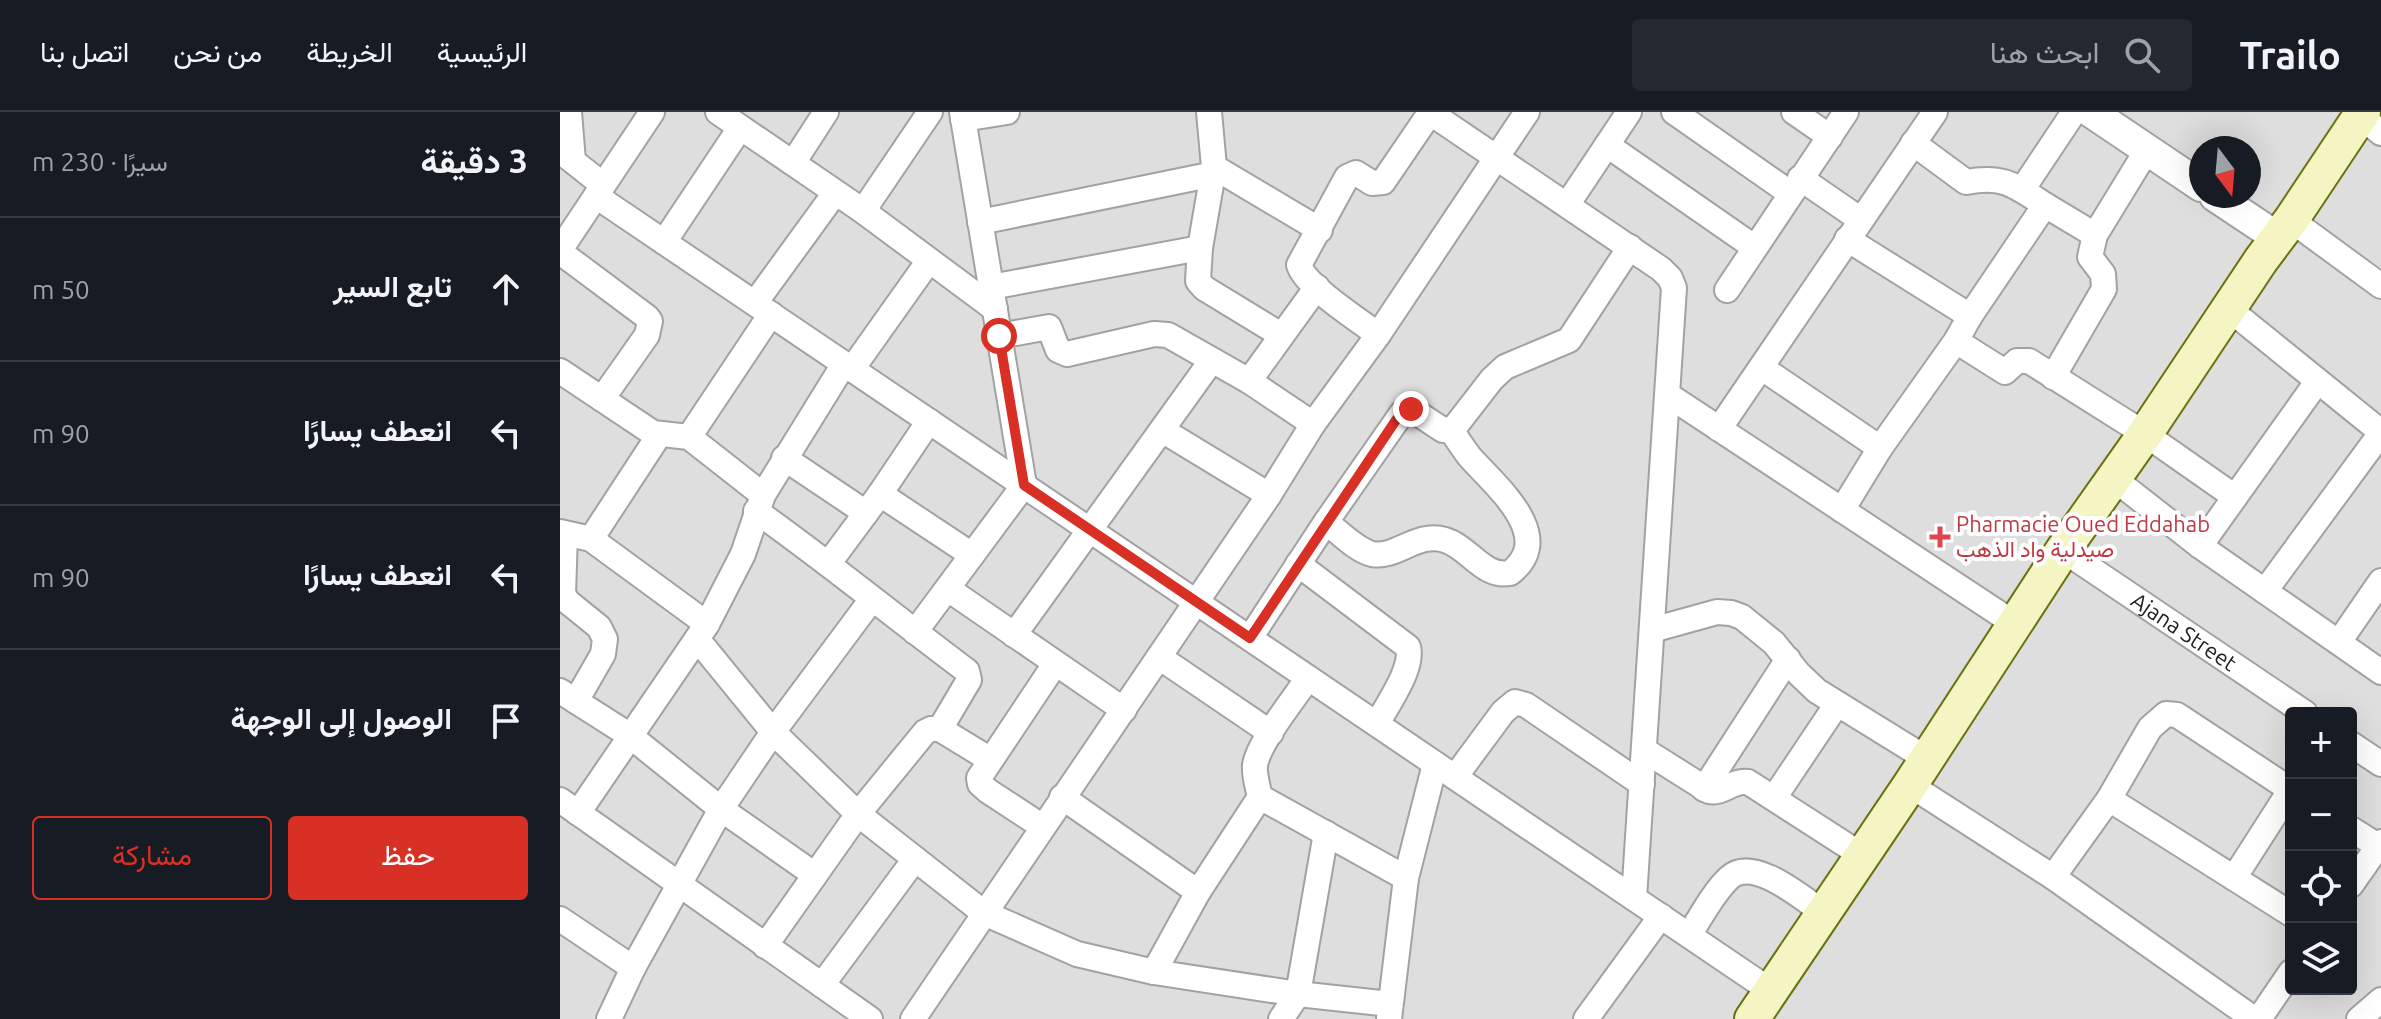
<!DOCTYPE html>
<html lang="ar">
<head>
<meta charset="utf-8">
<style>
	body { margin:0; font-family:Ubuntu,Vazirmatn,sans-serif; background:#242831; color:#f1f3f6; direction:rtl }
	.controls { position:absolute; right:24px; bottom:24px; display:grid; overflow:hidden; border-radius:8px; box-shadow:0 8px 32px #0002 }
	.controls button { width:72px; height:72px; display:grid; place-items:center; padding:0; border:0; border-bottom:2px solid #363941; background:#171b24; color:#f1f3f6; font:40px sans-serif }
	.compass { position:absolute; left:1629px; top:24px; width:72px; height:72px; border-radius:50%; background:#171b24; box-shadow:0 8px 32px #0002; rotate:164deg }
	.stop { position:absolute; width:24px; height:24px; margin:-18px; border:6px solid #d93025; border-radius:50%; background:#fff }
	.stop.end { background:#d93025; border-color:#fff; box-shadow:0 2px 8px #0008 }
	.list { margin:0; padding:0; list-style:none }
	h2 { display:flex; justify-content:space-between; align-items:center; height:104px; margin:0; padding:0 32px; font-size:34px }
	h2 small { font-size:26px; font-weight:400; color:#9ea1a6 }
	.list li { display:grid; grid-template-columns:52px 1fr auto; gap:24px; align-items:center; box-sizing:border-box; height:144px; padding:0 32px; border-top:2px solid #363941 }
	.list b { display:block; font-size:30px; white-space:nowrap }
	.list em { font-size:26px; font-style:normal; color:#9ea1a6 }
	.actions { display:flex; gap:16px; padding:24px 32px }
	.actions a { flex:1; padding:18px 0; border:2px solid #d93025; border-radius:8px; text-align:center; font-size:28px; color:#d93025 }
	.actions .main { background:#d93025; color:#fff }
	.icon { flex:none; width:44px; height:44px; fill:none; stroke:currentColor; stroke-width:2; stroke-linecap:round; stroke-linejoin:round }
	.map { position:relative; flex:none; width:1821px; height:907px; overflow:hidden; direction:ltr }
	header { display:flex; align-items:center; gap:48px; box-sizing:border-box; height:112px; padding:0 40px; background:#171b24; border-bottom:2px solid #363941 }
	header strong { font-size:38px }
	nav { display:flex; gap:44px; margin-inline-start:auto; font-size:28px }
	.search { width:560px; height:72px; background:#242831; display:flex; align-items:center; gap:20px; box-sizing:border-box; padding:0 28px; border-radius:8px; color:#9ea1a6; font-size:30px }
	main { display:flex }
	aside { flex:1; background:#171b24 }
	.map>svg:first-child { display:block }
	.residential { fill:#dfdede; fill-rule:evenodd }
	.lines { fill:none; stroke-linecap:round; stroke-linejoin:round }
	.minor-casing { stroke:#a2a2a2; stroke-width:28 }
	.tertiary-casing { stroke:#a2a2a2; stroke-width:34 }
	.secondary-casing { stroke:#6a710e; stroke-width:38 }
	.minor { stroke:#fff; stroke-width:24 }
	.tertiary { stroke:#fff; stroke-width:30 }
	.secondary { stroke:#f4f5c2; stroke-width:34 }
	.route { stroke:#d93025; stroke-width:10 }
	.health-dot { fill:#e0444e; stroke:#fff; stroke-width:3 }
	.labels { text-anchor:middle; stroke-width:8; stroke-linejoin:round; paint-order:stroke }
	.health-label { font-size:22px; fill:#be3a42; stroke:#fff; text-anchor:start }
	.street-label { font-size:22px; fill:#212121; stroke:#fff }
</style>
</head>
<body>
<header>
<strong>Trailo</strong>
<div class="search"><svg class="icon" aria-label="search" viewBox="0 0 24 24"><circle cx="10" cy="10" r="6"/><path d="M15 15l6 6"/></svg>ابحث هنا</div>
<nav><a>الرئيسية</a><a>الخريطة</a><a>من نحن</a><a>اتصل بنا</a></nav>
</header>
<main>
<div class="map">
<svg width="1821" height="907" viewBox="0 0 1821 907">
	<rect width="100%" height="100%" fill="#f0ede8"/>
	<path class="residential" d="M 0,0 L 1821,0 L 1821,907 L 0,907 ZM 1641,36 L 1689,36 L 1689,84 L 1641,84 ZM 1731,601 L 1791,601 L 1791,877 L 1731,877 Z"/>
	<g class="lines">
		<defs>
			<g id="minor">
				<polyline points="9,0 13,49"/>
				<polyline points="158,0 303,99 435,197"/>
				<polyline points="649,0 654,55 640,136 638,169 644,176 721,223"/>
				<polyline points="869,0 1101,157 1110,166 1114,176 1074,786"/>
				<polyline points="1114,0 1230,81"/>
				<polyline points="1234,0 1270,25"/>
				<polyline points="1801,4 1821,21"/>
				<polyline points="403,7 447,0"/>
				<polyline points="1047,33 1194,135"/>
				<polyline points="0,39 43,73"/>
				<polyline points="233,51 266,0"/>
				<polyline points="654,55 760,118"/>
				<polyline points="1240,66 1301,108"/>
				<polyline points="1462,78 1514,0"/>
				<polyline points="36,84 1211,879"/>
				<polyline points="1007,93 1069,0"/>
				<polyline points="1485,93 1535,123"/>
				<polyline points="303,99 370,0"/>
				<polyline points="1731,108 1821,174"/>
				<polyline points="420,110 654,62"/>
				<polyline points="1287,127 1410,204"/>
				<polyline points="104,130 180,16"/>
				<polyline points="0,138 92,0"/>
				<polyline points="0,140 87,205 90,209 87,223 42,287"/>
				<polyline points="431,175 640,136"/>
				<polyline points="1167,178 1286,0"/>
				<polyline points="195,191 275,81"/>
				<polyline points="1669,197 1821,320"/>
				<path d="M 818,223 C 798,207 746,175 739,153 L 787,65 L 796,61 L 812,71 L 823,70 L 870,1"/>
				<polyline points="439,224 489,215 498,238 507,242 594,222 608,223 689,269 753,312"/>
				<polyline points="1396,229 1445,260 1457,249 1469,249 1585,322 1675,385"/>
				<polyline points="1202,256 1320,336"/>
				<polyline points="292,257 368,150"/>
				<polyline points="0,259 93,321 129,325 203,383"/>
				<polyline points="1493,265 1544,177 1543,162 1530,145 1535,123 1587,38"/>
				<polyline points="689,269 757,175"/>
				<polyline points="1108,283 1455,512"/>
				<polyline points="1159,317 1375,0"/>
				<polyline points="602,318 709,383"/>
				<polyline points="129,325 211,202"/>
				<polyline points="224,346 306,401"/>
				<polyline points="1553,366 1640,434 1821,560"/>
				<polyline points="320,382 412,443"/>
				<path d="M 1282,398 L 1320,336 L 1396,229 L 1410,204 L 1485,93 C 1454,73 1444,63 1406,70 L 1353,31"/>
				<path d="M 196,399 C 268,450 336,506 407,559 L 409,568 L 380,617"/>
				<path d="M 766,410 C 779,420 796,438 812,442 C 836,447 857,419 885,428 C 909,435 923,466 950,461 C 999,424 932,371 909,344 C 903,336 897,327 891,318"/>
				<polyline points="0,420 31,427 147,512"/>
				<polyline points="5,422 3,482 8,490 39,515 45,527 43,542 16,589"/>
				<polyline points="31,427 99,323"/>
				<polyline points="1640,434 1757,270"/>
				<path id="s1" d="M 1503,438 L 1745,601"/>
				<polyline points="269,451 320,382 369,309"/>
				<path d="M 738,452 L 848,535 C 854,556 827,593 817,612"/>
				<polyline points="388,477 564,598"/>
				<polyline points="1705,479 1821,321"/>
				<polyline points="1092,518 1157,500 1171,501 1182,505 1214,531 1239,562 1257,579 1367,647"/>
				<polyline points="355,520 464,373 402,0"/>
				<polyline points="454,523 652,248"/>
				<polyline points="690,526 766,410 842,301 851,297 883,318 894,316 932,267 945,255 1009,228 1070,135"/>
				<polyline points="138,528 213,620 298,702 424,801 517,842 594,860 738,882 830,892"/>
				<polyline points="1779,530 1821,469"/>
				<polyline points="599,545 711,621"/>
				<path d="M 748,566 C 734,587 699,630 695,653 C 694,664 698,675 700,685 L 846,766"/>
				<polyline points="0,579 69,623 161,697 255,763"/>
				<polyline points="1791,632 1821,652"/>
				<path d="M 1084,638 L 1149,679 C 1163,682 1172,668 1188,670 L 1303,744"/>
				<polyline points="895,665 943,600 955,590 966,593 1082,672"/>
				<polyline points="1350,673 1493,765 1694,907"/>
				<polyline points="1144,677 1228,547"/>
				<polyline points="502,685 638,780"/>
				<polyline points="1214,686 1277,592"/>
				<polyline points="1549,687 1731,802"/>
				<polyline points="0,688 310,907"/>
				<polyline points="18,701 147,512 183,442 203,383 284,252"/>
				<polyline points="483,715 428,679 420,672 419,666 495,552"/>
				<polyline points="1791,717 1818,734"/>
				<polyline points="1493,765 1549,687 1590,616 1606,602 1617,603 1731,678"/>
				<polyline points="1674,766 1731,677"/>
				<polyline points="1791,773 1821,730"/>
				<polyline points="0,807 73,856"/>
				<path d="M 1129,823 C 1141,805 1153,781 1169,766 C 1193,743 1243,787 1264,801"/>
				<polyline points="205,834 298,702 365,620 371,617 380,617 429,647"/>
				<polyline points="594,860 638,780 700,685"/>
				<polyline points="262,873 355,747"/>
				<polyline points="49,907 73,856 161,697 213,620 312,487"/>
				<polyline points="353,907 709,383 753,312 818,223 967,0"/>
				<polyline points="721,907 738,882 766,721"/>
				<polyline points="829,907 846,766 875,652"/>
				<polyline points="1026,907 1101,804"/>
				<polyline points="1699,907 1731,860"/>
				<polyline points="1799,907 1821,888"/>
			</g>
			<g id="tertiary">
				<polyline points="1531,0 1641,74"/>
				<polyline points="1655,84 1718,126"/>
			</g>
			<polyline id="secondary" points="1192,907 1350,673 1503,438 1585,322 1701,148 1731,108 1803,0"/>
		</defs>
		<use href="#minor" class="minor-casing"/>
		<use href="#tertiary" class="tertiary-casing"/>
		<use href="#secondary" class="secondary-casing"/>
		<use href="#minor" class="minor"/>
		<use href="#tertiary" class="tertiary"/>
		<use href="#secondary" class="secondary"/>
	</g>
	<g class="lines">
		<polyline class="route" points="439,224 464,373 690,526 836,308 846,298 851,297"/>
	</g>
	<path class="health-dot" d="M1376 413h8v8h8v8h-8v8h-8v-8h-8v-8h8z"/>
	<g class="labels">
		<g class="health-label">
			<text x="1396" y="420">Pharmacie Oued Eddahab<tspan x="1396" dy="25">صيدلية واد الذهب</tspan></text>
		</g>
		<g class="street-label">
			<text dy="8" stroke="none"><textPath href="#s1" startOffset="146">Ajana Street</textPath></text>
		</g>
	</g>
</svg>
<div class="controls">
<button>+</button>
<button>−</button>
<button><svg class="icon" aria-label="locate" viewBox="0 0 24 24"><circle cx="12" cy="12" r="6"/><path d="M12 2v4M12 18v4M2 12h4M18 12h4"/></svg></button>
<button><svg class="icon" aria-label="layers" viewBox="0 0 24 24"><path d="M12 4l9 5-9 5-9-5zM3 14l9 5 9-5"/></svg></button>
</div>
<svg class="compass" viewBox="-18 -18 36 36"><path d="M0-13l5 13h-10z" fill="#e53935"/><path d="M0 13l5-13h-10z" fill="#9ea1a6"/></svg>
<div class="stop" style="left:439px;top:224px"></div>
<div class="stop end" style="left:851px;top:297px"></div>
</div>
<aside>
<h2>3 دقيقة<small>سيرًا · 230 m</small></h2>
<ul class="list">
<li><svg class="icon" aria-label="ahead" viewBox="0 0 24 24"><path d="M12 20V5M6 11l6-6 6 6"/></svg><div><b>تابع السير</b></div><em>50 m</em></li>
<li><svg class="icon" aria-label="left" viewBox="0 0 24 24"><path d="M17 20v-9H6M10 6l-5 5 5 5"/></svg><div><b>انعطف يسارًا</b></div><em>90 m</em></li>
<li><svg class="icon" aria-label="left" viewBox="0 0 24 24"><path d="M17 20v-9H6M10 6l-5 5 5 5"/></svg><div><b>انعطف يسارًا</b></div><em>90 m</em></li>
<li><svg class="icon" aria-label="arrive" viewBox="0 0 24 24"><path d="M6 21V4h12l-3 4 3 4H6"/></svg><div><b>الوصول إلى الوجهة</b></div></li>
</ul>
<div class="actions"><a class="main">حفظ</a><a>مشاركة</a></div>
</aside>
</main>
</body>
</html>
